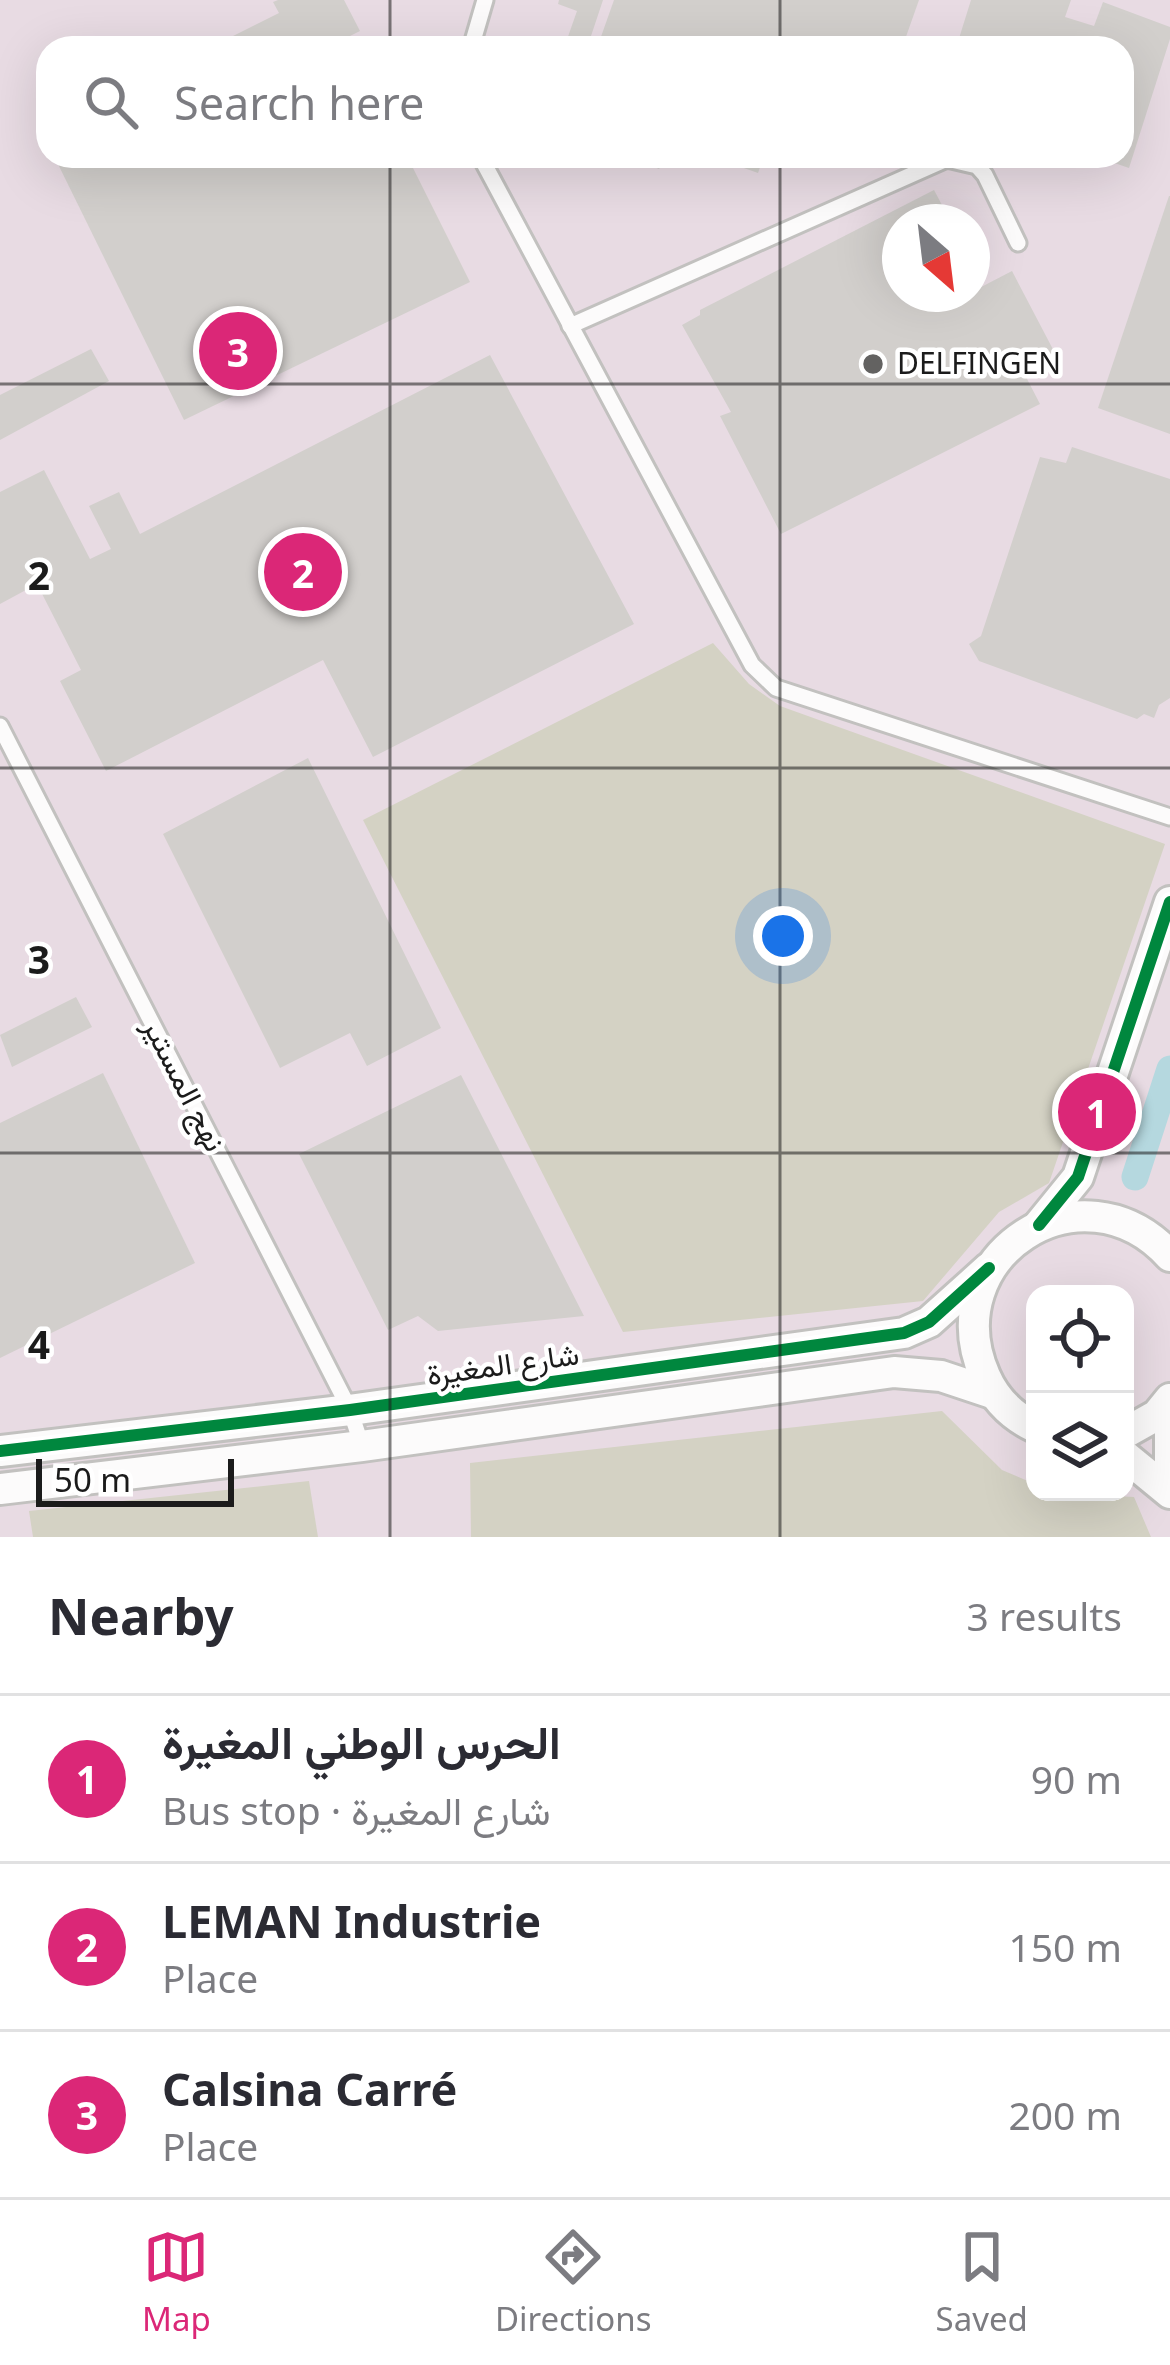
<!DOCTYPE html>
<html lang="en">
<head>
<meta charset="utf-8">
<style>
	body { margin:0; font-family:"Noto Sans",Vazirmatn,sans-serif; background:#f7f7f7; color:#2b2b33 }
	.controls { position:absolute; right:36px; bottom:36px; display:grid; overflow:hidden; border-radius:24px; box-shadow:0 12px 48px #0002 }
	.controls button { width:108px; height:108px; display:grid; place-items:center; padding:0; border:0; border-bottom:3px solid #e1e1e2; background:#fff; color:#2b2b33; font:60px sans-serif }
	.compass { position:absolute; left:882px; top:204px; width:108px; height:108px; border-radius:50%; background:#fff; box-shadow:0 12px 48px #0002; rotate:152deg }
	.scale { position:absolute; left:36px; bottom:30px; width:198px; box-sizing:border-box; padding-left:12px; border:6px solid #1b1b1b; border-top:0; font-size:33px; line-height:42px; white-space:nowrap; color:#1b1b1b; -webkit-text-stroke:9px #fff; paint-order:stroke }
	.you { position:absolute; left:783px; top:936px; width:42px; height:42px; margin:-30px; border:9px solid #fff; border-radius:50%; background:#1a73e8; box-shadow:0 0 0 18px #1a73e833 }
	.badge { display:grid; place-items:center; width:78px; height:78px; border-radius:50%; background:#db2777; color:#fff; font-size:39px; font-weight:700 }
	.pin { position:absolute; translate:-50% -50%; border:6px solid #fff; box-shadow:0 3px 12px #0006 }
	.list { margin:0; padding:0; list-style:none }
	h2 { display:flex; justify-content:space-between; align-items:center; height:156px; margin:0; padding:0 48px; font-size:51px }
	h2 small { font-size:39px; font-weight:400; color:#7c7c81 }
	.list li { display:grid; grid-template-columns:78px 1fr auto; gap:36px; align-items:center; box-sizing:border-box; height:168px; padding:0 48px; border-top:3px solid #e1e1e2 }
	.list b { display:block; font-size:45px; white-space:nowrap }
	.list p { margin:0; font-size:39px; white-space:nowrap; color:#7c7c81 }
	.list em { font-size:39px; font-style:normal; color:#7c7c81 }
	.icon { flex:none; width:66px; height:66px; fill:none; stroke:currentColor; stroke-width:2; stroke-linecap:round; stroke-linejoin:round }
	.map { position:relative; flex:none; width:1170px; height:1537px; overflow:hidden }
	.search { position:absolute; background:#fff; box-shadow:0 12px 48px #0002; left:36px; right:36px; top:36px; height:132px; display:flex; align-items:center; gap:30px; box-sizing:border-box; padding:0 42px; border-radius:36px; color:#7c7c81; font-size:45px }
	.sheet { height:660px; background:#fff }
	nav { display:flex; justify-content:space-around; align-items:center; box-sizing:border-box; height:168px; border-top:3px solid #e1e1e2; background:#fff; font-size:33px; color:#7c7c81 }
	nav a { display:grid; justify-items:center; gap:6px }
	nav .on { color:#db2777 }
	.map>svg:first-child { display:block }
	.industrial { fill:#e8dbe3; fill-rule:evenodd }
	.construction { fill:#d4d2c4 }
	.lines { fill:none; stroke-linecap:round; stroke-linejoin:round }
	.canal { stroke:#b5d8df; stroke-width:27 }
	.building { fill:#d2cfcc }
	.service-casing { stroke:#c2c1bf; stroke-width:21 }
	.minor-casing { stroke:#c2c1bf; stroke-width:36 }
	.service { stroke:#fcfbfb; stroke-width:15 }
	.minor { stroke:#fcfbfb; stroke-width:30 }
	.cycleway-casing { stroke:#fff; stroke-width:20 }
	.cycleway { stroke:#00873e; stroke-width:12 }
	.grid { fill:none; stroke:#1b1b1b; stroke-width:3; stroke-opacity:0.55 }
	.poi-dot { fill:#636261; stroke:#fff; stroke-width:4.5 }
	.labels { text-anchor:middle; stroke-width:9; stroke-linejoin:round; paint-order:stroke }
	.poi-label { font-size:30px; fill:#1b1b1b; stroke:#fff; text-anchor:start }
	.street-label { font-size:30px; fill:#1b1b1b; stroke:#fff }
	.grid-label { font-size:39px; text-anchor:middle; font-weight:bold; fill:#1b1b1b; stroke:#fff; stroke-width:9; stroke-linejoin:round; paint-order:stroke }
</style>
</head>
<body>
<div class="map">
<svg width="1170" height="1537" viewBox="0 0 1170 1537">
	<rect width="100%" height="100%" fill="#eae7e3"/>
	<path class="industrial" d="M 0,0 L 1170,0 L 1170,1537 L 0,1537 ZM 48,48 L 1122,48 L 1122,156 L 48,156 ZM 900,222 L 972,222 L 972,294 L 900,294 ZM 1035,1294 L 1125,1294 L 1125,1492 L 1035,1492 Z"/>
	<g class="construction">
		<polygon points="713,643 749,684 780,706 1165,844 1049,1183 999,1212 923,1301 623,1332 363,820"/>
		<polygon points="942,1411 1002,1470 1035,1484 1035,1492 1134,1497 1151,1537 471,1537 470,1463"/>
		<polygon points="309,1481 318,1537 33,1537 29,1511"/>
	</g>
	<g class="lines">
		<polyline class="canal" points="1135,1177 1170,1069"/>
	</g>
	<g class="building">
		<polygon points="278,0 344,0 360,31 348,37 353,48 209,48 279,13 273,2"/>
		<polygon points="559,0 603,0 587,48 564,48 577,11 558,4"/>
		<polygon points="614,0 919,0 902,48 597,48"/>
		<polygon points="971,0 1071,0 1065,17 1094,26 1103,2 1170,27 1170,39 1129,168 1097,157 1122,156 1122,48 956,48"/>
		<polygon points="54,156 407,156 470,282 184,420"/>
		<polygon points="627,156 667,156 659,169"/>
		<polygon points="710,156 764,156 758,173"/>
		<polygon points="934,190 951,222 900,222 900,294 931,294 939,309 1012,271 1057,357 1025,375 1040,404 781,534 720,416 731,412 682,325 700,315 700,310"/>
		<polygon points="1169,196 1170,196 1170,434 1098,408"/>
		<polygon points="91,349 109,381 0,440 0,395"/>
		<polygon points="490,355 634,624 373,757 323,660 106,771 60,681 81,670 37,584 0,604 0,492 44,470 90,559 111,549 89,506 119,492 140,534"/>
		<polygon points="1072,447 1170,479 1170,698 1159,705 1154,718 1144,714 1137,719 979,661 969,644 981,636 1040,457 1066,463"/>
		<polygon points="308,758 441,1028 367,1066 350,1033 280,1068 163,834"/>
		<polygon points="76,997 92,1027 12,1067 0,1035"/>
		<polygon points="103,1073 195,1263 0,1358 0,1123"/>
		<polygon points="461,1075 584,1316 438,1331 418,1316 388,1330 299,1154"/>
	</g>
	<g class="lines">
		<defs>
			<g id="service">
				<polyline points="471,48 485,0"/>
				<polyline points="480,156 752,665 776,688 1170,817"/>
				<polyline points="570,326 947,159 977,166 985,175 1018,243"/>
				<polyline points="0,726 350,1410 362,1446"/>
			</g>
			<g id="minor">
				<polyline points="1039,1225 1078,1177 1170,902"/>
				<path d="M 1035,1427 C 1012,1416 995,1399 985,1376 C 932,1256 1082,1159 1170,1256"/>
				<polyline points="1170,1430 1170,1469"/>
				<polyline points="1125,1433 1157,1415 1170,1399"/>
				<polyline points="0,1451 350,1410 904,1333 929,1322 989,1268"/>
				<polyline points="1125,1456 1170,1493"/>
				<polyline points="0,1489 362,1446 894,1372 941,1376 992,1393"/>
			</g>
		</defs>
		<use href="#service" class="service-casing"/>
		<use href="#minor" class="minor-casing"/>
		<use href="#service" class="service"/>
		<use href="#minor" class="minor"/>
		<defs>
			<g id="cycleway">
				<polyline points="1039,1225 1078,1177 1170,902"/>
				<polyline points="0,1451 350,1410 904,1333 929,1322 989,1268"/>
			</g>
		</defs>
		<use href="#cycleway" class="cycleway-casing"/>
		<use href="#cycleway" class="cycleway"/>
	</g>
	<path class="grid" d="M 390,0 L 390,48M 780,0 L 780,48M 390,156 L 390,1537M 780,156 L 780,1537M 0,384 L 1170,384M 0,768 L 1170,768M 0,1153 L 1170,1153"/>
	<circle class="poi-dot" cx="873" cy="364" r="12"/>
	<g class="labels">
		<g class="poi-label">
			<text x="897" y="374">DELFINGEN</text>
		</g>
		<g class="street-label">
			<text transform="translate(184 1085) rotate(63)" y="10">نهج المستير</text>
			<text transform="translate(503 1365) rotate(-8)" y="10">شارع المغيرة</text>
		</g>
	</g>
	<g class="grid-label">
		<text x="39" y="590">2</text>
		<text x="39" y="974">3</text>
		<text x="39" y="1359">4</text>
	</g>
</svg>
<div class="controls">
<button><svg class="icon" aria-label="locate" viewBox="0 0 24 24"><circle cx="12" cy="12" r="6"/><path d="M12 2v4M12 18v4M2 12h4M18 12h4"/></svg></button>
<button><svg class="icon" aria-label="layers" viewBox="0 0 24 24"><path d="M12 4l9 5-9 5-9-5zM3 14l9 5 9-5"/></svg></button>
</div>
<svg class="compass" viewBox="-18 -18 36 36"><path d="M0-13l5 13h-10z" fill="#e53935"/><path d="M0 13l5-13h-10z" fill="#7c7c81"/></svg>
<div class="scale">50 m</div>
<div class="you"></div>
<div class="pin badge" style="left:1097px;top:1112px">1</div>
<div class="pin badge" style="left:303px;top:572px">2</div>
<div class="pin badge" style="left:238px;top:351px">3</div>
<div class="search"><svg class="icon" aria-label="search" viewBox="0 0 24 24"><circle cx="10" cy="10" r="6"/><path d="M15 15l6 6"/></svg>Search here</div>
</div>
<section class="sheet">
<h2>Nearby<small>3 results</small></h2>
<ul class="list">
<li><span class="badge">1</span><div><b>الحرس الوطني المغيرة</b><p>Bus stop · شارع المغيرة</p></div><em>90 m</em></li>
<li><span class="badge">2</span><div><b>LEMAN Industrie</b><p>Place</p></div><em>150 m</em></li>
<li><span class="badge">3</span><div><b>Calsina Carré</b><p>Place</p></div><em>200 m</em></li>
</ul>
</section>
<nav>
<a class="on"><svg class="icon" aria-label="map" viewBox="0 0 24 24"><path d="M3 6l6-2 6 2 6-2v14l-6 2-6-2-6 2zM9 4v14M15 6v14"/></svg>Map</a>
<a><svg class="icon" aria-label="directions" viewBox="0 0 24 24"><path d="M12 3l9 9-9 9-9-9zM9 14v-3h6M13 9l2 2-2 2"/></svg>Directions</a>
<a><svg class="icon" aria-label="saved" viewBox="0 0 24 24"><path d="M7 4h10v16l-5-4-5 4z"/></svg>Saved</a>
</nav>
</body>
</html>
